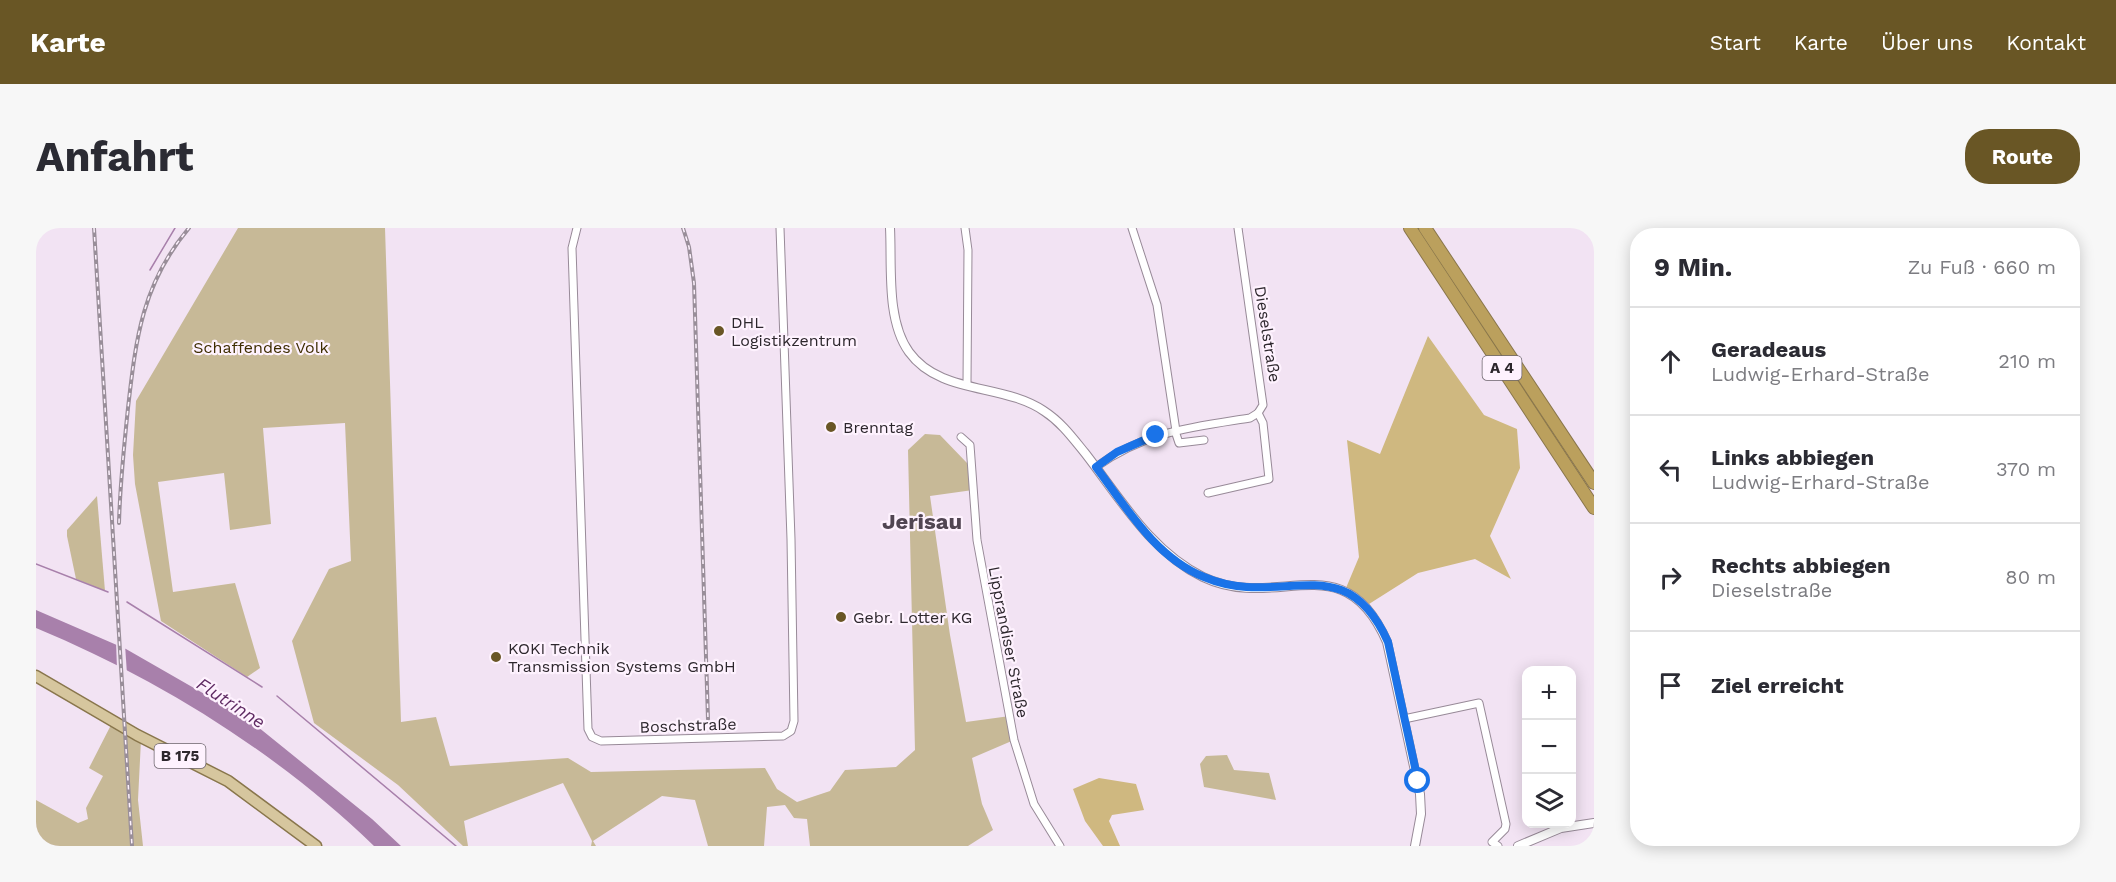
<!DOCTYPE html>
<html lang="de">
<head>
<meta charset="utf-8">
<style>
	body { margin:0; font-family:"Work Sans",sans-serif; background:#f7f7f7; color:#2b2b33 }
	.controls { position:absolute; right:18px; bottom:18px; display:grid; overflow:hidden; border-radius:12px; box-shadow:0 3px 15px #0003 }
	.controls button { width:54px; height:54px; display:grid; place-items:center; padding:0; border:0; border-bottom:2px solid #e1e1e2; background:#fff; color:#2b2b33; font:30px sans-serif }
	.stop { position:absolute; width:18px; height:18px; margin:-14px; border:4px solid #1a73e8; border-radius:50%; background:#fff }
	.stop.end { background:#1a73e8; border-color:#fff; box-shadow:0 2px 6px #0008 }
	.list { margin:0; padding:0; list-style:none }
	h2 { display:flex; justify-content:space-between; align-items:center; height:78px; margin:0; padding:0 24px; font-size:26px }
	h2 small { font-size:20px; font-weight:400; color:#7c7c81 }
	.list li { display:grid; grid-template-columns:39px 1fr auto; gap:18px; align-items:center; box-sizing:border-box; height:108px; padding:0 24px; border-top:2px solid #e1e1e2 }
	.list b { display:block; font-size:22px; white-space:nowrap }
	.list p { margin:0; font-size:20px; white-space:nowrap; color:#7c7c81 }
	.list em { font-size:20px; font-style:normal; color:#7c7c81 }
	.icon { flex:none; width:33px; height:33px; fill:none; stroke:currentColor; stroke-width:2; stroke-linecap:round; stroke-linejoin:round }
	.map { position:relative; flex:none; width:1558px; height:618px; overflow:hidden; border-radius:24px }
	header { display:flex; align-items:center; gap:36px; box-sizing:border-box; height:84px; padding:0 30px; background:#695625; color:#fff }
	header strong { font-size:28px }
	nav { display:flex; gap:33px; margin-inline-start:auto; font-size:21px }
	.intro { display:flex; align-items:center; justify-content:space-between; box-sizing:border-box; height:144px; padding:0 36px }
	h1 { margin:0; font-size:42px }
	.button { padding:15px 27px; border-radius:24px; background:#695625; color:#fff; font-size:21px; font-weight:700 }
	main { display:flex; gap:36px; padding:0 36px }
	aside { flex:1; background:#fff; border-radius:24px; box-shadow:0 3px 15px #0003 }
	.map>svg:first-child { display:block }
	.green { fill:#c7b997 }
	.forest { fill:#cfb880 }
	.water { fill:#a880ab }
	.pier { fill:#f2e3f3 }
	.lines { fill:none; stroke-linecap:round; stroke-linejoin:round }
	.stream { stroke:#a880ab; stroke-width:1.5 }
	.minor-casing { stroke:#988a98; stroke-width:9 }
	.tertiary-casing { stroke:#988a98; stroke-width:10 }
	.primary-casing { stroke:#89764c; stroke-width:13 }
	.motorway-casing { stroke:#89764c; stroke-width:14 }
	.minor { stroke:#fff; stroke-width:7 }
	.tertiary { stroke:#fff; stroke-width:8 }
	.primary { stroke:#d6c69e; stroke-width:10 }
	.motorway { stroke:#bba05d; stroke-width:12 }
	.rail-casing { stroke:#998e99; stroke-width:4 }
	.rail { stroke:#fef2fe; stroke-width:1.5; stroke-dasharray:4.5; stroke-linecap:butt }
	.route { stroke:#1a73e8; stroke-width:8 }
	.poi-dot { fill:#695625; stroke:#fef2fe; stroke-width:2 }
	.labels { text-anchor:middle; stroke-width:4.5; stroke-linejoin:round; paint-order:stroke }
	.shield { fill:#fef2fe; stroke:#6c646c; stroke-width:1.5 }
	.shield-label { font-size:15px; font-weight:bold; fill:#2d272d }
	.poi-label { font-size:16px; fill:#2d272d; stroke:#fef2fe; text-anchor:start }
	.street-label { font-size:16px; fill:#2d272d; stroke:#fef2fe }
	.park-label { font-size:16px; fill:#3e2d00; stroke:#fef2fe }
	.water-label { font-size:18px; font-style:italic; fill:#602c64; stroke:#fef2fe }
	.district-label { font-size:22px; font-weight:bold; fill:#514552; stroke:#fef2fe }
</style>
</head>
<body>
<header>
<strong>Karte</strong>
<nav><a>Start</a><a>Karte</a><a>Über uns</a><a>Kontakt</a></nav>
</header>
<div class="intro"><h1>Anfahrt</h1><a class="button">Route</a></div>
<main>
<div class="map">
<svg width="1558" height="618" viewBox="0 0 1558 618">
	<rect width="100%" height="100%" fill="#f2e3f3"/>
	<g class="green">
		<polygon points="202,0 349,0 365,494 400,489 414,538 532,530 555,544 729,540 741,561 761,574 794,563 809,542 860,539 879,522 872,222 889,206 904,207 931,235 937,262 894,268 914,407 930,494 974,488 978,512 936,530 946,576 957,602 932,618 774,618 771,591 758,590 749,577 731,579 728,618 672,618 659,572 626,568 557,613 560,618 555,618 556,613 527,555 428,593 432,618 427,618 362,557 278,495 256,413 293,341 315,333 309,195 227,200 235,296 194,302 188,245 122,254 137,364 199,355 224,440 211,449 125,393 99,256 97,227 100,173"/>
		<polygon points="61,268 69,363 40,351 31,308 31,302"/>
		<polygon points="75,497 105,512 102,572 107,618 0,618 0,572 42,595 52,591 50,580 67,548 53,540"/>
		<polygon points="1191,527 1198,542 1233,545 1240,572 1168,559 1164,536 1170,528"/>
	</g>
	<g class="forest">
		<polygon points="1392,108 1448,187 1481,201 1484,240 1454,308 1475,351 1439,331 1382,345 1333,376 1310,360 1323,329 1311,212 1344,226"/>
		<polygon points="1063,550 1100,556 1108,582 1076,587 1073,593 1084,618 1067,618 1049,593 1037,561"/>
	</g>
	<path class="water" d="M 0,382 L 90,421 L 212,491 L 336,591 L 365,618 L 338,618 C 242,525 123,451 0,400 Z"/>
	<polygon class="pier" points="80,413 89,417 91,446 81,441"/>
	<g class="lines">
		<g class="stream">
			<polyline points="114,42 139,0"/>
			<polyline points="0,336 72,364"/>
			<polyline points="91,374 226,459"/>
			<polyline points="241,468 420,618"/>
			<polyline points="1536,579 1537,582"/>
		</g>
		<defs>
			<g id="minor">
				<polyline points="541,0 536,20 552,501 556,509 565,513 747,508 755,503 758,493 755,311 744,0"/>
				<polyline points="929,0 932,22 931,156"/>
				<polyline points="1096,0 1121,77 1140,203"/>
				<polyline points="1139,203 1143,215 1168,212"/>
				<polyline points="925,209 934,217 941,312 978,512 998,576 1024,618"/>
				<path d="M 1060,239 C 1107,204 1157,199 1214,190 L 1222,185 L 1227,177 L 1202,0"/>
				<polyline points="1172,265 1233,251 1227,195 1222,185"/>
				<polyline points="1368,491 1443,475 1470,596 1469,601 1456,614 1462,618"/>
			</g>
			<g id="tertiary">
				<path d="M 854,0 C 856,38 850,92 873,124 C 904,167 967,155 1008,183 C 1025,194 1036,209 1049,225 C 1084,270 1114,323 1167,349 C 1242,385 1307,313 1351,414 L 1384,566 L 1385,586 L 1379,618"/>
				<polyline points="1482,618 1525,600 1558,595"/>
			</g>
			<polyline id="primary" points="0,448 101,507 192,553 280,618"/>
			<g id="motorway">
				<polyline points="1374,0 1558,280"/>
				<polyline points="1389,0 1558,255"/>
			</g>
		</defs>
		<use href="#minor" class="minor-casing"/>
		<use href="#tertiary" class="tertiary-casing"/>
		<use href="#primary" class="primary-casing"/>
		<use href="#motorway" class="motorway-casing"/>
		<use href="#minor" class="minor"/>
		<use href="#tertiary" class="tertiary"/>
		<use href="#primary" class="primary"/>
		<use href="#motorway" class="motorway"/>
		<defs>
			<g id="rail">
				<polyline points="58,0 96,618"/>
				<polyline points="647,0 653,19 658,55 672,491"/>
				<path d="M 83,295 C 84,256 88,218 92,180 C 100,110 106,56 153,0"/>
			</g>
		</defs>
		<use href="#rail" class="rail-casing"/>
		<use href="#rail" class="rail"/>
	</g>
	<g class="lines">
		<path class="route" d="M 1120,207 L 1081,224 L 1060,239 C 1090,279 1119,329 1168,349 C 1245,382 1308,316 1352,414 L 1382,553"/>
	</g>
	<g class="poi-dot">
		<circle cx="683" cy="103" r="6"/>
		<circle cx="795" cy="199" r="6"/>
		<circle cx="805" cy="389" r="6"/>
		<circle cx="460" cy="429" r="6"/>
	</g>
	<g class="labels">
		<g class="shield">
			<rect x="1446.5" y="128" width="39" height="24" rx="4.5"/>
			<rect x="118.5" y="516" width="51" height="24" rx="4.5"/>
		</g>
		<g class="shield-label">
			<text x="1466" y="145">A 4</text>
			<text x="144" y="533">B 175</text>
		</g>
		<g class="poi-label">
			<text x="695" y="100">DHL<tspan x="695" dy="18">Logistikzentrum</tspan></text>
			<text x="807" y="205">Brenntag</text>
			<text x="817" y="395">Gebr. Lotter KG</text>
			<text x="472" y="426">KOKI Technik<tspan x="472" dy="18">Transmission Systems GmbH</tspan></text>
		</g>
		<g class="street-label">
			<text transform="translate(1232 106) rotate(81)" y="6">Dieselstraße</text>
			<text transform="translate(973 414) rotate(79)" y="6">Lipprandiser Straße</text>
			<text transform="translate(652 497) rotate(-2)" y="6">Boschstraße</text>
		</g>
		<g class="park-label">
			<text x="225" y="125">Schaffendes Volk</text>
		</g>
		<g class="water-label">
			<text transform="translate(195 475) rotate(33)" y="6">Flutrinne</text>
		</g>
		<g class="district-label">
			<text x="886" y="301">Jerisau</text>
		</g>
	</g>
</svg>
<div class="controls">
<button>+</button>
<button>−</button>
<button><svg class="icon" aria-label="layers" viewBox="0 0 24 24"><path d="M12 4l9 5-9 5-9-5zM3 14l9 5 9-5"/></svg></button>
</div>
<div class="stop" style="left:1382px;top:553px"></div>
<div class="stop end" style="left:1120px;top:207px"></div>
</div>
<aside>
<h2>9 Min.<small>Zu Fuß · 660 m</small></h2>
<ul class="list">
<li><svg class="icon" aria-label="ahead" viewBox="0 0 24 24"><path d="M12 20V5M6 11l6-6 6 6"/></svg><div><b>Geradeaus</b><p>Ludwig-Erhard-Straße</p></div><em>210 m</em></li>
<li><svg class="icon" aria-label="left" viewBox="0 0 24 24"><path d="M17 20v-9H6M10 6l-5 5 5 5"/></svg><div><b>Links abbiegen</b><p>Ludwig-Erhard-Straße</p></div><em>370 m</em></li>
<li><svg class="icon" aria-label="right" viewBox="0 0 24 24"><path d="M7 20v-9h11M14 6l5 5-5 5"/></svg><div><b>Rechts abbiegen</b><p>Dieselstraße</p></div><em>80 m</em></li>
<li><svg class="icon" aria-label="arrive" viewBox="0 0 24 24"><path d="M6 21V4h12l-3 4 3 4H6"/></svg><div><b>Ziel erreicht</b></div></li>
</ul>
</aside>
</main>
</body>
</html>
